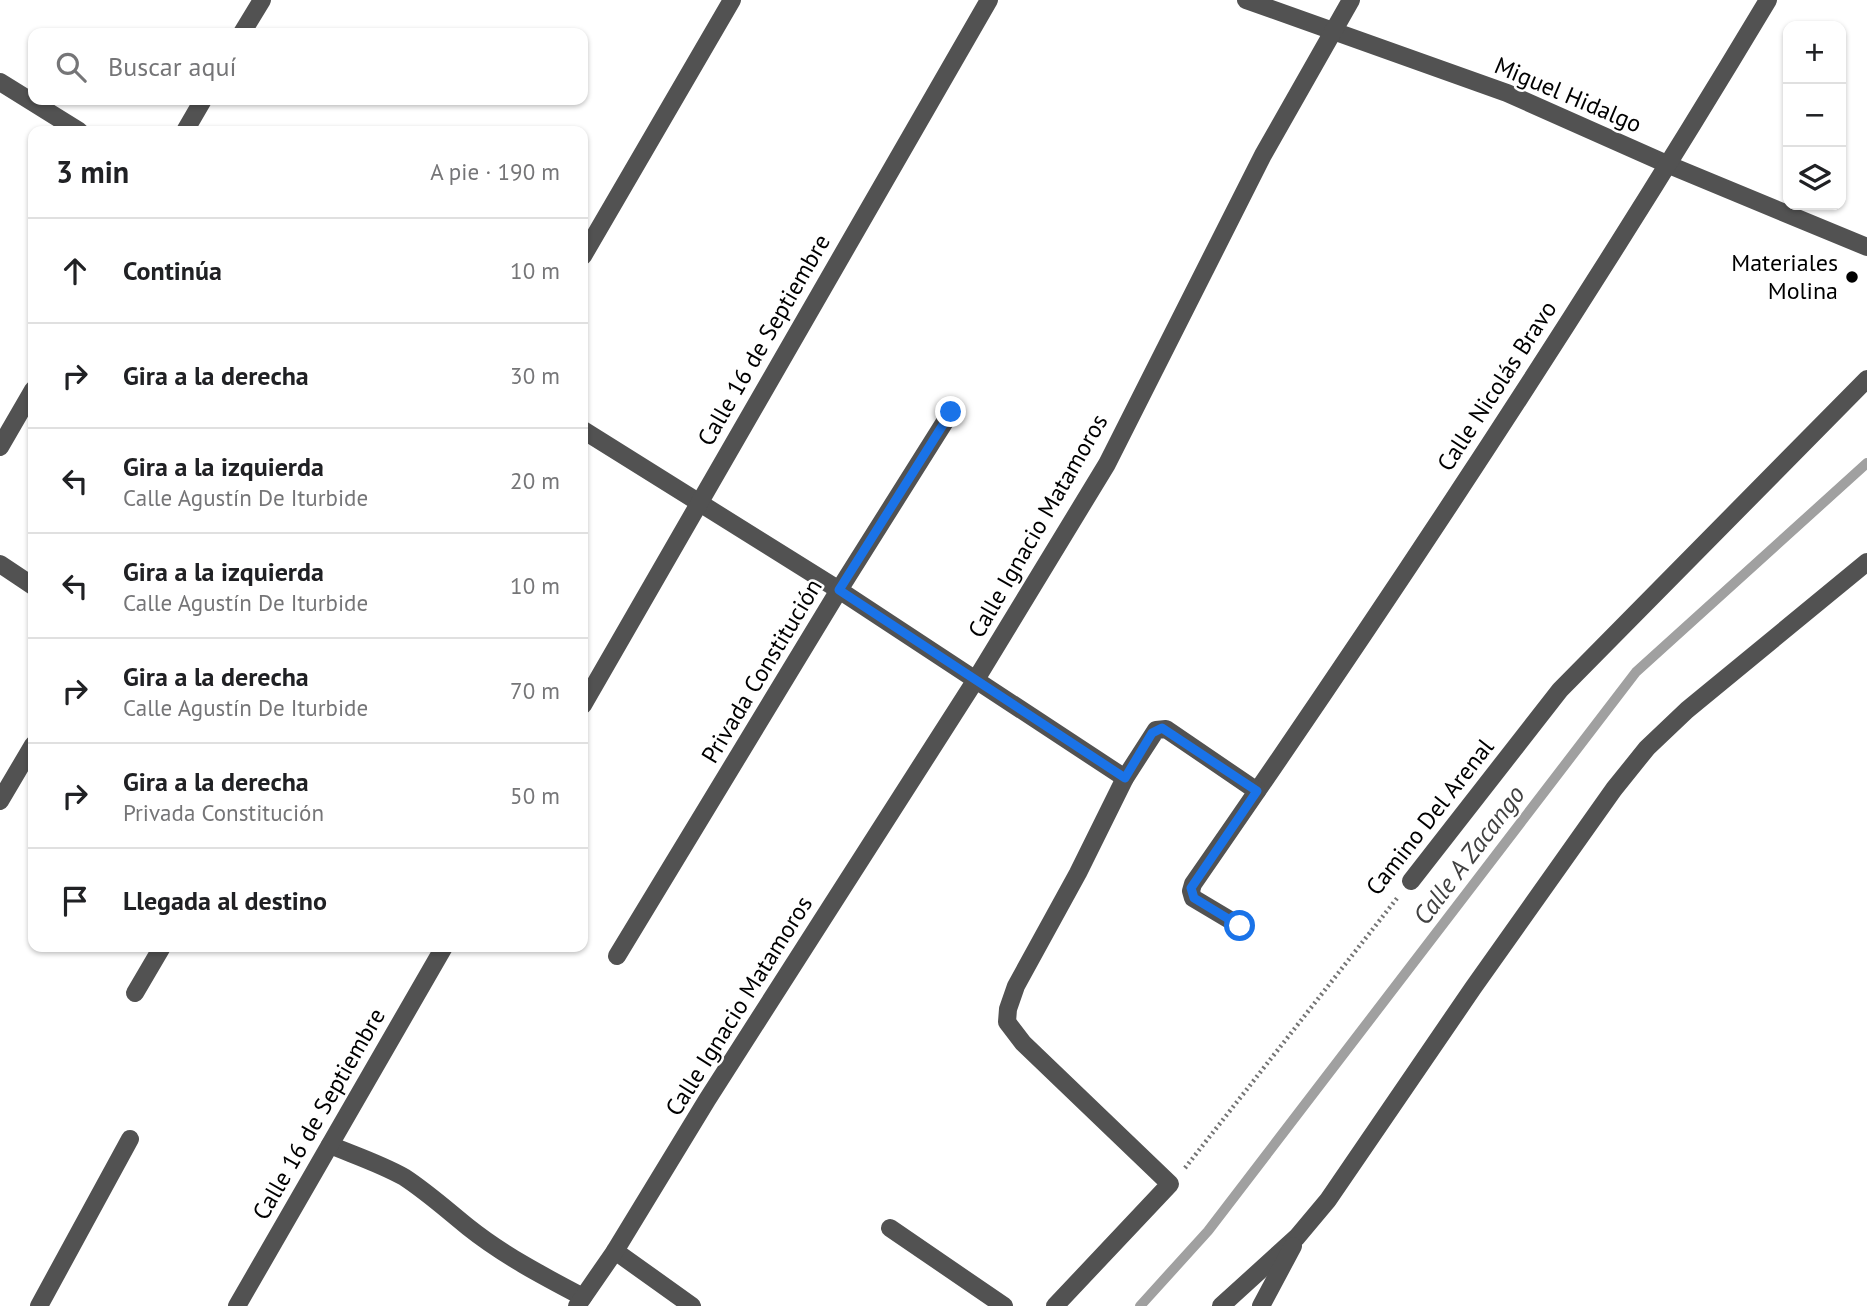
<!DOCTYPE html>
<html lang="es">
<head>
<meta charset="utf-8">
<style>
	body { margin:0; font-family:"PT Sans",sans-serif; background:#f2f2f2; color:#202124 }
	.controls { position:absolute; right:21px; top:21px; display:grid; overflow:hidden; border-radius:14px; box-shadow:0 2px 5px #0004 }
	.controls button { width:63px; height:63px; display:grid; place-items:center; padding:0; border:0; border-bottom:2px solid #e0e0e0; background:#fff; color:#202124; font:35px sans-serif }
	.stop { position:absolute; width:21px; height:21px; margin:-16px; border:5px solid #1a73e8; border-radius:50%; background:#fff }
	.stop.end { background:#1a73e8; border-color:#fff; box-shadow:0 2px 7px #0008 }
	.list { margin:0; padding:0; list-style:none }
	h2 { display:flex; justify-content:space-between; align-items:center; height:91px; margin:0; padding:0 28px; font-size:30px }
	h2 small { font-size:23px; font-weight:400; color:#757577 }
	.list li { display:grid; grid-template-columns:46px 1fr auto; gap:21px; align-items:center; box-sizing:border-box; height:105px; padding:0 28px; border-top:2px solid #e0e0e0 }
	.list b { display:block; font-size:26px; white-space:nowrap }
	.list p { margin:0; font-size:23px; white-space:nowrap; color:#757577 }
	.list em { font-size:23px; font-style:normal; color:#757577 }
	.icon { flex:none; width:38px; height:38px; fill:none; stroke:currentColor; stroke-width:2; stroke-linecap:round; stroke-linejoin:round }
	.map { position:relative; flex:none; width:1867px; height:1306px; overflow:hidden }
	.search { position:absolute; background:#fff; box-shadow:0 2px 5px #0004; left:28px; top:28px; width:560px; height:77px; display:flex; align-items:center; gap:18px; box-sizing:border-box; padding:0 24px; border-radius:14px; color:#757577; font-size:26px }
	.panel { position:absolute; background:#fff; box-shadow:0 2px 5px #0004; left:28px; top:126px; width:560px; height:826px; border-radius:14px }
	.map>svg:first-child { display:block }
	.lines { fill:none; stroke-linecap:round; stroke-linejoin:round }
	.stream { stroke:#a0a0a0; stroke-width:10 }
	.path { stroke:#747474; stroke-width:4.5; stroke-dasharray:2 3.5; stroke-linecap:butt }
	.minor { stroke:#525252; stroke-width:18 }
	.route { stroke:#1a73e8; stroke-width:9 }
	.poi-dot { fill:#000; stroke:#fff; stroke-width:2.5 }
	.labels { text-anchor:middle; stroke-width:5; stroke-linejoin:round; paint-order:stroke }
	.street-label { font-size:24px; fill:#000; stroke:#fff }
	.poi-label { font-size:24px; fill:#000; stroke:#fff; text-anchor:end }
	.water-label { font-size:26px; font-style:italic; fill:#414141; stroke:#fff }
</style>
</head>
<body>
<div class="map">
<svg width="1867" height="1306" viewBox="0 0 1867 1306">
	<rect width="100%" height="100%" fill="#fff"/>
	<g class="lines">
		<polyline class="stream" points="1140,1306 1208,1231 1636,672 1867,463"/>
		<polyline class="path" points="1185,1168 1398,897"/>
		<g class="minor">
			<polyline points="1246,0 1507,93 1669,165 1867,247"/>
			<polyline points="242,33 262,0"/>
			<polyline points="0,82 79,131"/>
			<polyline points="185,131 203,100"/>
			<polyline points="583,256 732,0"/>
			<polyline points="583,430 839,590 1125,778"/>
			<polyline points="0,447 33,390"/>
			<polyline points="0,564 33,586"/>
			<polyline points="583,705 989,0"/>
			<polyline points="0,801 33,745"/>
			<polyline points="1411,881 1560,690 1867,379"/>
			<path d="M 1240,926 L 1193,898 L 1191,891 L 1193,884 C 1393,596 1587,302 1768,0"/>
			<polyline points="617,956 839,590 951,412"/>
			<polyline points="135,993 162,947"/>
			<path d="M 330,1145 C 354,1155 381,1164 404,1177 C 427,1192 447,1210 468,1227 C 503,1255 543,1276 583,1297"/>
			<polyline points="890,1228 1004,1306"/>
			<polyline points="615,1251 692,1306"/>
			<polyline points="39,1306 130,1139"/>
			<polyline points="237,1306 444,947"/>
			<polyline points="577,1306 615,1251 707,1100 975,681 1107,464 1263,155 1351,0"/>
			<polyline points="1055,1306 1170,1184 1023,1043 1007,1022 1008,1009 1016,986 1078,873 1125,778 1156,730 1166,729 1257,791"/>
			<polyline points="1221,1306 1297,1237 1328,1200 1473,988 1614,789 1647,748 1687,710 1867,562"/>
			<polyline points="1261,1306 1293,1246"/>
		</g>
	</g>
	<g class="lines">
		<polyline class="route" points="951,412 839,590 1125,778 1152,733 1162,728 1257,791 1191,888 1194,898 1240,926"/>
	</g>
	<circle class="poi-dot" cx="1852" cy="277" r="7"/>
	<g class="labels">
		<g class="street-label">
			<text transform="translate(1568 95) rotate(23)" y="8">Miguel Hidalgo</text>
			<text transform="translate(764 340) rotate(-60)" y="8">Calle 16 de Septiembre</text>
			<text transform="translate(1497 386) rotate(-57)" y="8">Calle Nicolás Bravo</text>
			<text transform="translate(1038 526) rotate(-60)" y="8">Calle Ignacio Matamoros</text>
			<text transform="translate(762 671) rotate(-59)" y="8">Privada Constitución</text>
			<text transform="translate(1430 817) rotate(-52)" y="8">Camino Del Arenal</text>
			<text transform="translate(739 1006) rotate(-58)" y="8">Calle Ignacio Matamoros</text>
			<text transform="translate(319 1114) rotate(-60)" y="8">Calle 16 de Septiembre</text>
		</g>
		<g class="poi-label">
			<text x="1838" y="271">Materiales<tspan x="1838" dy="28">Molina</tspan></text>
		</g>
		<g class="water-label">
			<text transform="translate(1469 855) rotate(-53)" y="9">Calle A Zacango</text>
		</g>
	</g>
</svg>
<div class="controls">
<button>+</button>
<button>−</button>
<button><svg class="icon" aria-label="layers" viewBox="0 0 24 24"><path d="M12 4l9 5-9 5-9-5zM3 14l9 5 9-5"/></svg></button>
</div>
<div class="stop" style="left:1240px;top:926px"></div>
<div class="stop end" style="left:951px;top:412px"></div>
<div class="search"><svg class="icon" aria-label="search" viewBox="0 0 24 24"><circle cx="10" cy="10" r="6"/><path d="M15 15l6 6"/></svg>Buscar aquí</div>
<section class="panel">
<h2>3 min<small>A pie · 190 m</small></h2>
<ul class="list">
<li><svg class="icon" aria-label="ahead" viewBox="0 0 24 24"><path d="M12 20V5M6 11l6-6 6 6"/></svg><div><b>Continúa</b></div><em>10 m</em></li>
<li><svg class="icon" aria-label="right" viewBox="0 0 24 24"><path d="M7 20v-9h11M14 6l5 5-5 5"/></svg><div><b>Gira a la derecha</b></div><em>30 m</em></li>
<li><svg class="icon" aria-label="left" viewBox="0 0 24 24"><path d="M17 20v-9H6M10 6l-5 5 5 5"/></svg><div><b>Gira a la izquierda</b><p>Calle Agustín De Iturbide</p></div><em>20 m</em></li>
<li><svg class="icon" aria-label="left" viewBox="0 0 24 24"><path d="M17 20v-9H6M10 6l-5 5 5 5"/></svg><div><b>Gira a la izquierda</b><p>Calle Agustín De Iturbide</p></div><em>10 m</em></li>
<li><svg class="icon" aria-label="right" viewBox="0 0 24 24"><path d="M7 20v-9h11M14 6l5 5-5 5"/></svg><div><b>Gira a la derecha</b><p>Calle Agustín De Iturbide</p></div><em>70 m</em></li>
<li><svg class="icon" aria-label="right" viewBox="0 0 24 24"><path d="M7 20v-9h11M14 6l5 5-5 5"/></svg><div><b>Gira a la derecha</b><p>Privada Constitución</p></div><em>50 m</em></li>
<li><svg class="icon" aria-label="arrive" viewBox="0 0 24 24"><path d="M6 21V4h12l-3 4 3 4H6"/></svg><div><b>Llegada al destino</b></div></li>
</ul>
</section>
</div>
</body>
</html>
